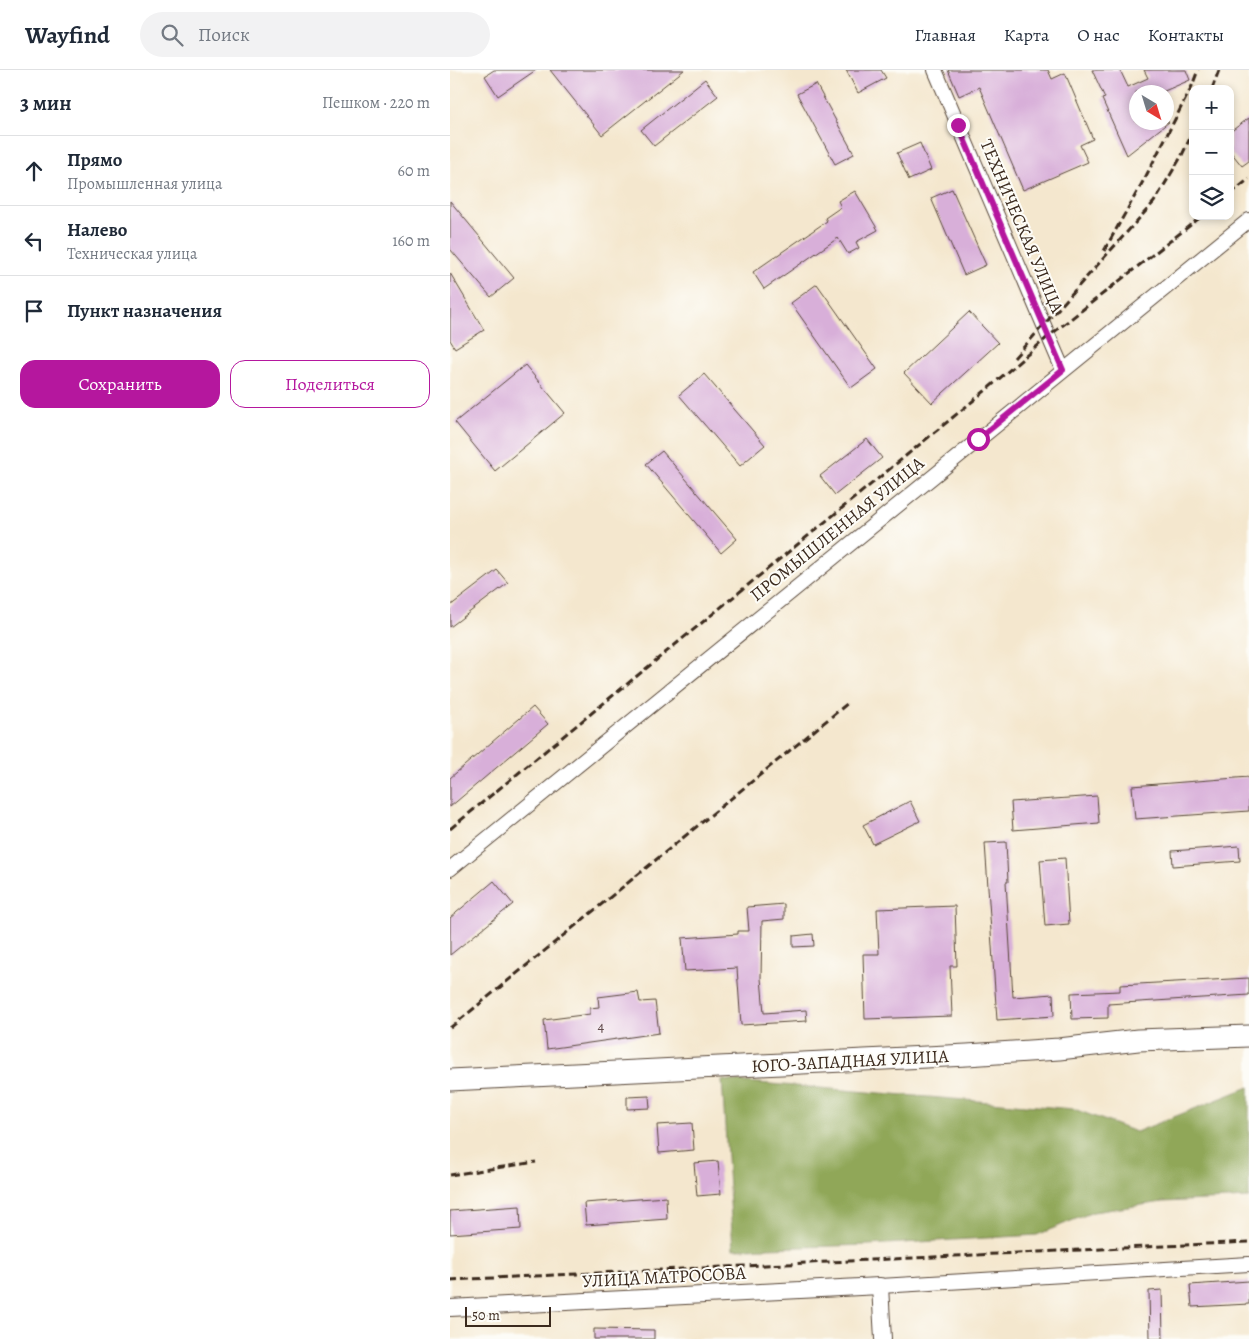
<!DOCTYPE html>
<html lang="ru">
<head>
<meta charset="utf-8">
<style>
	body { margin:0; font-family:Alegreya,serif; background:#f2f2f3; color:#1f2937 }
	.controls { position:absolute; right:15px; top:15px; display:grid; overflow:hidden; border-radius:10px; box-shadow:0 2px 8px #0003 }
	.controls button { width:45px; height:45px; display:grid; place-items:center; padding:0; border:0; border-bottom:1px solid #e0e1e3; background:#fff; color:#1f2937; font:25px sans-serif }
	.compass { position:absolute; left:679px; top:15px; width:45px; height:45px; border-radius:50%; background:#fff; box-shadow:0 2px 8px #0003; rotate:142deg }
	.scale { position:absolute; left:15px; bottom:12px; width:86px; box-sizing:border-box; padding-left:5px; border:2px solid #3b2a1e; border-top:0; font-size:14px; line-height:18px; white-space:nowrap; color:#3b2a1e; -webkit-text-stroke:4px #fdfcf7; paint-order:stroke }
	.stop { position:absolute; width:15px; height:15px; margin:-11px; border:4px solid #b5179e; border-radius:50%; background:#fff }
	.stop.end { background:#b5179e; border-color:#fff; box-shadow:0 1px 5px #0008 }
	.list { margin:0; padding:0; list-style:none }
	h2 { display:flex; justify-content:space-between; align-items:center; height:65px; margin:0; padding:0 20px; font-size:21px }
	h2 small { font-size:16px; font-weight:400; color:#747a83 }
	.list li { display:grid; grid-template-columns:32px 1fr auto; gap:15px; align-items:center; box-sizing:border-box; height:70px; padding:0 20px; border-top:1px solid #e0e1e3 }
	.list b { display:block; font-size:19px; white-space:nowrap }
	.list p { margin:0; font-size:16px; white-space:nowrap; color:#747a83 }
	.list em { font-size:16px; font-style:normal; color:#747a83 }
	.actions { display:flex; gap:10px; padding:15px 20px }
	.actions a { flex:1; padding:11px 0; border:1px solid #b5179e; border-radius:15px; text-align:center; font-size:18px; color:#b5179e }
	.actions .main { background:#b5179e; color:#fff }
	.icon { flex:none; width:28px; height:28px; fill:none; stroke:currentColor; stroke-width:2; stroke-linecap:round; stroke-linejoin:round }
	.map { position:relative; flex:none; width:799px; height:1269px; overflow:hidden }
	header { display:flex; align-items:center; gap:30px; box-sizing:border-box; height:70px; padding:0 25px; background:#fff; border-bottom:1px solid #e0e1e3 }
	header strong { font-size:24px }
	nav { display:flex; gap:28px; margin-inline-start:auto; font-size:18px }
	.search { width:350px; height:45px; background:#f2f2f3; display:flex; align-items:center; gap:12px; box-sizing:border-box; padding:0 18px; border-radius:28px; color:#747a83; font-size:19px }
	main { display:flex }
	aside { flex:1; background:#fff }
	.map>svg:first-child { display:block }
	.forest { fill:#90a758; stroke:#66683b }
	.building { fill:#d8afd9 }
	.lines { fill:none; stroke-linecap:round; stroke-linejoin:round }
	.minor-casing { stroke:#574638; stroke-width:16 }
	.tertiary-casing { stroke:#574638; stroke-width:18 }
	.primary-casing { stroke:#574638; stroke-width:23 }
	.minor { stroke:#fff; stroke-width:14 }
	.tertiary { stroke:#fff; stroke-width:16 }
	.primary { stroke:#fff; stroke-width:21 }
	.rail { stroke:#3b2a1e; stroke-width:3; stroke-dasharray:8 4; stroke-linecap:butt }
	.route { stroke:#b5179e; stroke-width:6 }
	.labels { text-anchor:middle; stroke-width:4; stroke-linejoin:round; paint-order:stroke }
	.number-label { font-size:15px; fill:#624b4d }
	.street-label { font-size:18px; fill:#3b2a1e; stroke:#fdfcf7 }
</style>
</head>
<body>
<header>
<strong>Wayfind</strong>
<div class="search"><svg class="icon" aria-label="search" viewBox="0 0 24 24"><circle cx="10" cy="10" r="6"/><path d="M15 15l6 6"/></svg>Поиск</div>
<nav><a>Главная</a><a>Карта</a><a>О нас</a><a>Контакты</a></nav>
</header>
<main>
<aside>
<h2>3 мин<small>Пешком · 220 m</small></h2>
<ul class="list">
<li><svg class="icon" aria-label="ahead" viewBox="0 0 24 24"><path d="M12 20V5M6 11l6-6 6 6"/></svg><div><b>Прямо</b><p>Промышленная улица</p></div><em>60 m</em></li>
<li><svg class="icon" aria-label="left" viewBox="0 0 24 24"><path d="M17 20v-9H6M10 6l-5 5 5 5"/></svg><div><b>Налево</b><p>Техническая улица</p></div><em>160 m</em></li>
<li><svg class="icon" aria-label="arrive" viewBox="0 0 24 24"><path d="M6 21V4h12l-3 4 3 4H6"/></svg><div><b>Пункт назначения</b></div></li>
</ul>
<div class="actions"><a class="main">Сохранить</a><a>Поделиться</a></div>
</aside>
<div class="map">
<svg width="799" height="1269" viewBox="0 0 799 1269">
	<rect width="100%" height="100%" fill="#fdfcf7"/>
	<filter id="ink" filterUnits="userSpaceOnUse"><feTurbulence type="fractalNoise" baseFrequency=".02" numOctaves="2"/><feDisplacementMap in="SourceGraphic" scale="10" xChannelSelector="R" yChannelSelector="G"/><feConvolveMatrix kernelMatrix="1 2 1 2 8 2 1 2 1" color-interpolation-filters="sRGB"/></filter>
	<filter id="wash" filterUnits="userSpaceOnUse"><feTurbulence type="fractalNoise" baseFrequency=".0096" numOctaves="4" result="noise"/><feDisplacementMap in="SourceGraphic" scale="20" xChannelSelector="R" yChannelSelector="G"/><feGaussianBlur stdDeviation="1.12" result="paint"/><feColorMatrix in="noise" values="0 0 0 0 0 0 0 0 0 0 0 0 0 0 0 0 0 1.4 0 .05"/><feComposite in="paint" operator="in"/></filter>
	<g filter="url(#wash)">
		<rect width="100%" height="100%" fill="#f4e7ce"/>
		<polygon class="forest" points="272,1010 624,1039 686,1062 799,1017 799,1128 713,1132 643,1142 587,1165 419,1175 283,1179"/>
		<g id="blocks">
			<g class="building">
				<polygon points="44,0 86,0 48,26 35,6"/>
				<polygon points="100,0 234,0 152,65"/>
				<polygon points="396,0 431,0 436,8 408,23"/>
				<polygon points="498,0 598,0 602,9 615,3 643,69 630,75 638,92 573,120 529,17 509,26"/>
				<polygon points="642,0 670,0 678,17 698,8 694,0 736,0 740,10 712,22 686,22 686,52 719,52 677,85 652,29 655,28"/>
				<polygon points="255,9 268,26 204,76 191,60"/>
				<polygon points="366,14 404,84 385,94 347,24"/>
				<polygon points="799,48 799,91 792,96 780,81 780,62"/>
				<polygon points="470,73 481,100 459,110 447,83"/>
				<polygon points="502,119 536,195 514,205 481,128"/>
				<polygon points="405,121 428,160 406,172 409,178 398,184 388,168 314,219 303,202 377,151 375,148 391,137 388,131"/>
				<polygon points="0,131 64,208 41,227 0,179"/>
				<polygon points="0,203 34,260 5,278 0,270"/>
				<polygon points="367,214 427,299 401,318 341,233"/>
				<polygon points="519,242 548,273 482,333 454,303"/>
				<polygon points="75,295 115,343 45,401 5,352"/>
				<polygon points="254,304 315,375 290,396 229,325"/>
				<polygon points="417,369 432,388 385,425 370,406"/>
				<polygon points="212,381 287,469 271,483 196,394"/>
				<polygon points="47,500 58,513 0,557 0,536"/>
				<polygon points="83,637 98,654 0,737 0,708"/>
				<polygon points="799,707 799,741 685,749 682,716"/>
				<polygon points="647,726 649,753 563,760 561,732"/>
				<polygon points="460,731 470,751 423,774 413,755"/>
				<polygon points="556,772 558,812 556,812 563,927 603,924 604,946 547,950 535,773"/>
				<polygon points="789,776 790,791 723,796 722,781"/>
				<polygon points="615,788 619,854 595,856 590,790"/>
				<polygon points="44,811 63,834 0,885 0,848"/>
				<polygon points="334,834 334,849 312,851 311,908 314,943 356,940 357,951 291,955 287,898 235,901 232,868 288,864 288,861 299,861 297,837"/>
				<polygon points="505,836 507,896 500,896 502,946 415,949 413,884 429,884 427,839"/>
				<polygon points="363,864 364,876 343,877 343,866"/>
				<polygon points="799,908 799,925 658,934 658,948 622,949 621,923 670,921 670,915"/>
				<polygon points="188,922 190,932 205,931 209,963 97,979 94,950 140,944 140,938 149,937 148,927"/>
				<polygon points="199,1026 200,1038 177,1039 177,1027"/>
				<polygon points="242,1053 244,1080 209,1083 207,1055"/>
				<polygon points="268,1091 271,1124 247,1126 244,1093"/>
				<polygon points="216,1127 217,1149 136,1155 134,1133"/>
				<polygon points="70,1136 71,1159 0,1164 0,1141"/>
				<polygon points="799,1211 799,1234 742,1237 740,1215"/>
				<polygon points="712,1220 713,1269 700,1269 699,1221"/>
				<polygon points="144,1259 204,1260 204,1269 144,1269"/>
			</g>
		</g>
	</g>
	<g filter="url(#ink)">
		<use href="#blocks" fill-opacity="0" stroke="#574638" stroke-width="1"/>
		<g class="lines">
			<defs>
				<g id="minor">
					<polyline points="485,0 613,300"/>
					<polyline points="0,799 799,150"/>
					<polyline points="430,1216 799,1194"/>
				</g>
				<polyline id="tertiary" points="0,1238 430,1216 433,1269"/>
				<polyline id="primary" points="0,1010 517,985 609,979 688,970 799,966"/>
			</defs>
			<use href="#minor" class="minor-casing"/>
			<use href="#tertiary" class="tertiary-casing"/>
			<use href="#primary" class="primary-casing"/>
			<use href="#minor" class="minor"/>
			<use href="#tertiary" class="tertiary"/>
			<use href="#primary" class="primary"/>
			<g class="rail">
				<polyline points="762,19 769,0"/>
				<polyline points="780,124 799,109"/>
				<polyline points="654,181 696,106 742,16 748,0"/>
				<polyline points="564,288 704,132 731,87 743,62"/>
				<polyline points="0,759 535,321 599,266 752,146"/>
				<polyline points="0,958 398,633"/>
				<polyline points="0,1105 86,1092"/>
				<polyline points="0,1210 799,1172"/>
			</g>
		</g>
	</g>
	<g class="lines" filter="url(#ink)">
		<polyline class="route" points="508,55 613,300 528,369"/>
	</g>
	<g class="labels">
		<g class="number-label">
			<text x="151" y="961">4</text>
		</g>
		<g class="street-label">
			<text transform="translate(572 156) rotate(67)" y="6">ТЕХНИЧЕСКАЯ УЛИЦА</text>
			<text transform="translate(387 459) rotate(-39)" y="6">ПРОМЫШЛЕННАЯ УЛИЦА</text>
			<text transform="translate(400 991) rotate(-3)" y="6">ЮГО-ЗАПАДНАЯ УЛИЦА</text>
			<text transform="translate(214 1207) rotate(-3)" y="6">УЛИЦА МАТРОСОВА</text>
		</g>
	</g>
</svg>
<div class="controls">
<button>+</button>
<button>−</button>
<button><svg class="icon" aria-label="layers" viewBox="0 0 24 24"><path d="M12 4l9 5-9 5-9-5zM3 14l9 5 9-5"/></svg></button>
</div>
<svg class="compass" viewBox="-18 -18 36 36"><path d="M0-13l5 13h-10z" fill="#e53935"/><path d="M0 13l5-13h-10z" fill="#747a83"/></svg>
<div class="scale">50 m</div>
<div class="stop" style="left:528px;top:369px"></div>
<div class="stop end" style="left:508px;top:55px"></div>
</div>
</main>
</body>
</html>
